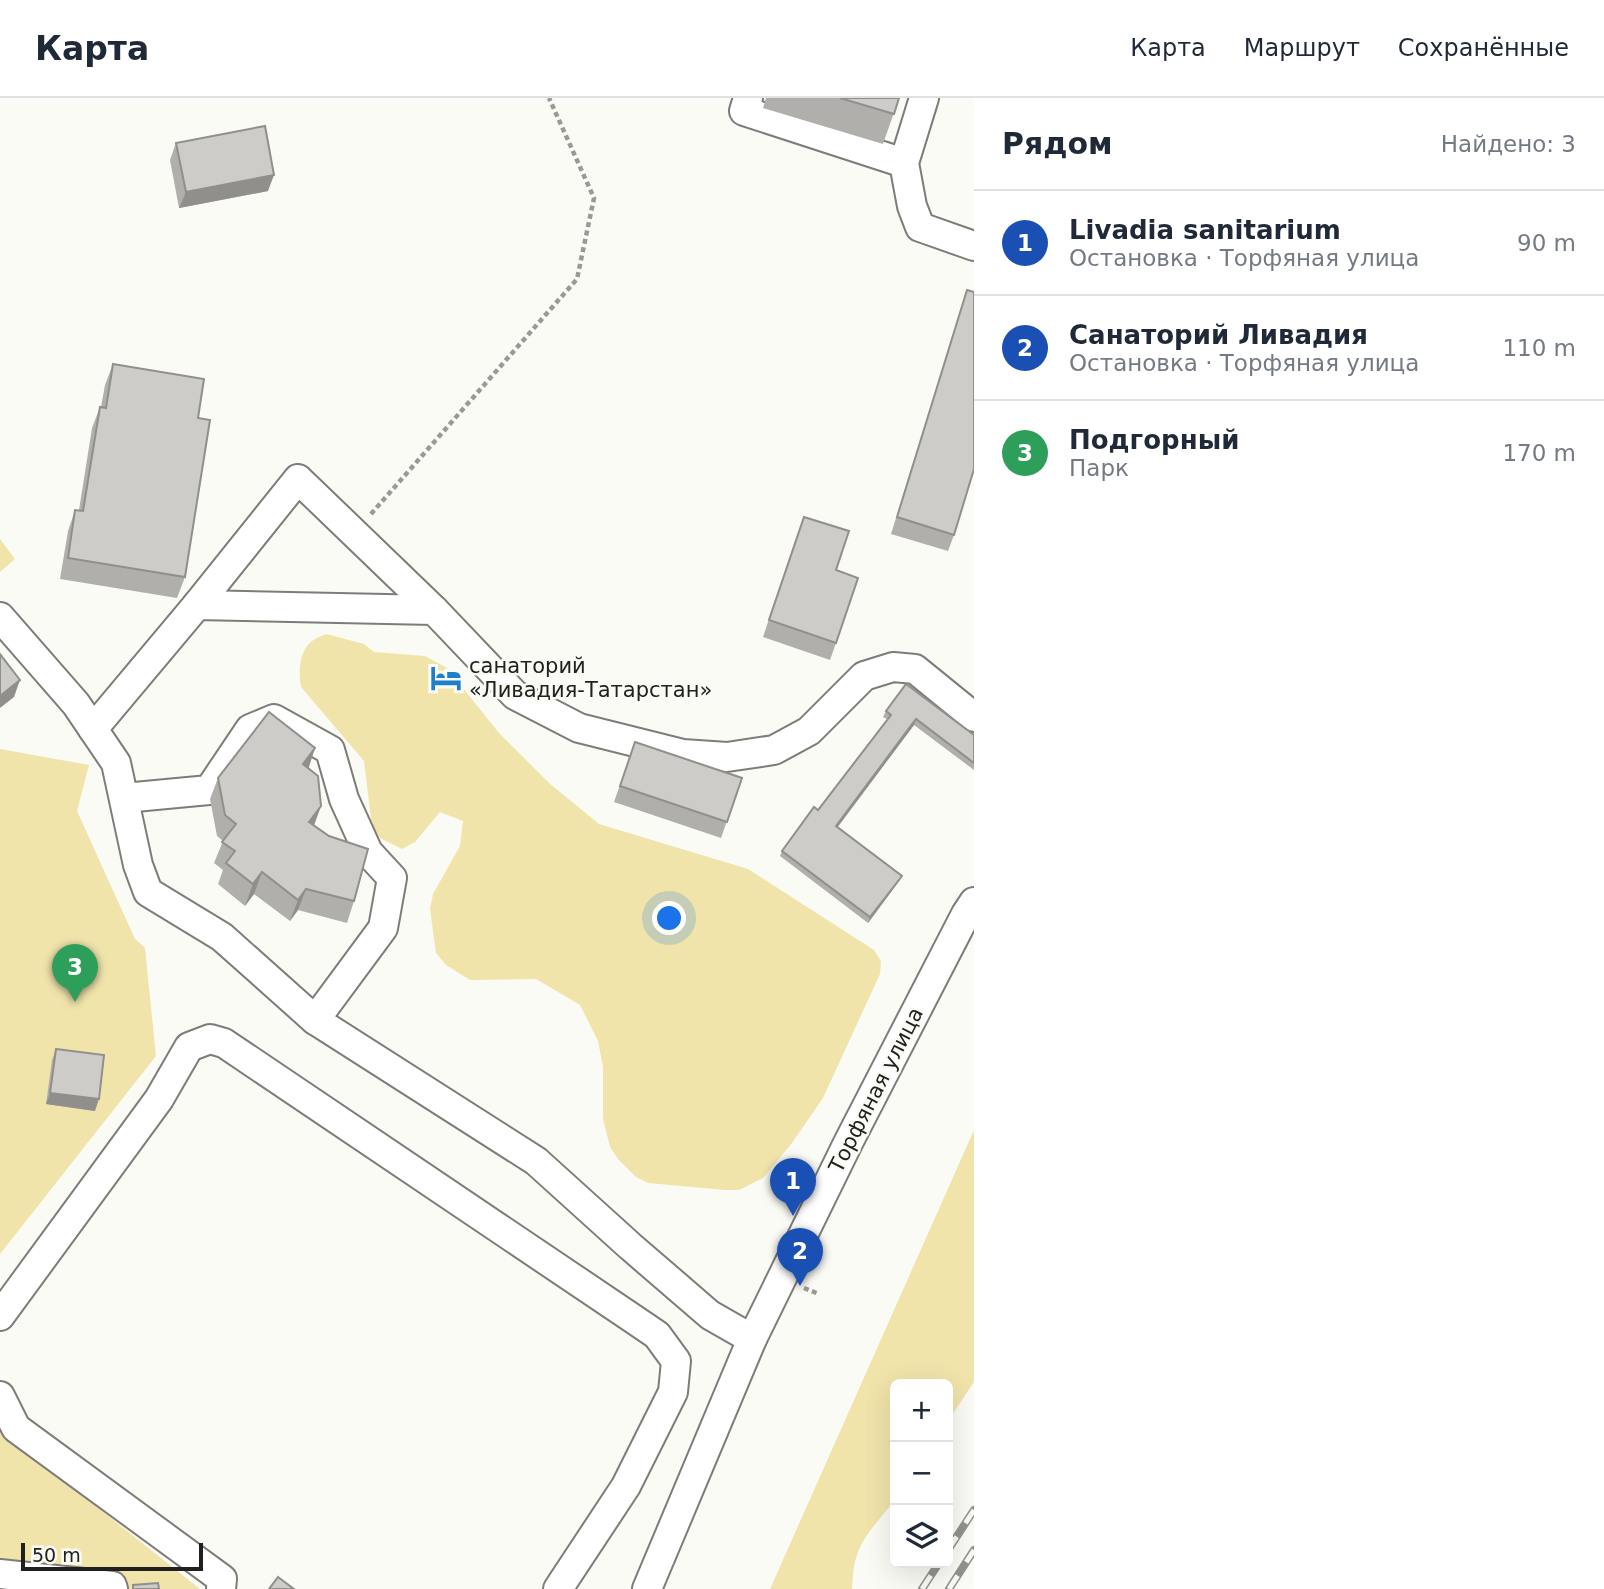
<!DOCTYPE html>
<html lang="ru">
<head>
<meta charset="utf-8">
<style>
	body { margin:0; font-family:"DejaVu Sans",sans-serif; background:#f2f2f3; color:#1f2937 }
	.controls { position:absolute; right:21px; bottom:21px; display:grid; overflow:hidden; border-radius:10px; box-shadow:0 7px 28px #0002 }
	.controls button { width:63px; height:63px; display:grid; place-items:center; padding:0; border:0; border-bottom:2px solid #e0e1e3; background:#fff; color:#1f2937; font:35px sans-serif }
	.scale { position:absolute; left:21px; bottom:18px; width:182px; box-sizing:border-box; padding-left:7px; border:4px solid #21201f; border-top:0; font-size:19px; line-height:24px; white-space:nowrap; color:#21201f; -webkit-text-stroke:5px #fbfbf6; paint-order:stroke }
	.you { position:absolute; left:670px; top:821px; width:24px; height:24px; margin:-18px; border:5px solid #fff; border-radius:50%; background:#1a73e8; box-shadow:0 0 0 10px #1a73e833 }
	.badge { display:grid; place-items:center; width:46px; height:46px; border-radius:50%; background:#1a73e8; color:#fff; font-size:23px; font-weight:700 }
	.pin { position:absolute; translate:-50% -58px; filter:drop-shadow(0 2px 4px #0008) }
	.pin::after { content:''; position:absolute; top:37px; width:24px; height:21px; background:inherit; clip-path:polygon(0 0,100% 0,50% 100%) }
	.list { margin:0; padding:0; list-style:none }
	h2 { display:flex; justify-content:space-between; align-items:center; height:91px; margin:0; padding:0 28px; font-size:30px }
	h2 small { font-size:23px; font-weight:400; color:#747a83 }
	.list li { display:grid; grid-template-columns:46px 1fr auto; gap:21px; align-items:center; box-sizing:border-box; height:105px; padding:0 28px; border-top:2px solid #e0e1e3 }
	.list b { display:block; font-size:26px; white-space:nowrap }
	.list p { margin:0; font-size:23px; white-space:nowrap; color:#747a83 }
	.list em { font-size:23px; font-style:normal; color:#747a83 }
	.icon { flex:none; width:38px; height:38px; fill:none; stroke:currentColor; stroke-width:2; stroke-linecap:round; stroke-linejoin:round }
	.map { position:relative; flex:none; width:974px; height:1491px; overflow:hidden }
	header { display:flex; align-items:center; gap:42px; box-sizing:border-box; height:98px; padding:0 35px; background:#fff; border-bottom:2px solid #e0e1e3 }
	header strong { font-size:33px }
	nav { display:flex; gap:38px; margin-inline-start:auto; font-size:24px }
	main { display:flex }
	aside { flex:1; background:#fff }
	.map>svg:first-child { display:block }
	.green { fill:#f0e4aa }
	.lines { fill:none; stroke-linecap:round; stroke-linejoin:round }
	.minor-casing { stroke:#7d7c78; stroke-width:32 }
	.path { stroke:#999996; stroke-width:4.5; stroke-dasharray:5 3.5; stroke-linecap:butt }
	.minor { stroke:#fff; stroke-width:28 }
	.rail-casing { stroke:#92928f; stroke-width:8 }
	.rail { stroke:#fbfbf6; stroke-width:5; stroke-dasharray:16; stroke-linecap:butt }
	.wall { fill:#b0afac }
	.shaded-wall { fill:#908f8c }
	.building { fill:#cdccc8; stroke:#908f8c; stroke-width:2 }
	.labels { text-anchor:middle; stroke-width:5; stroke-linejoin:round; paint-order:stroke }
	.poi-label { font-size:21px; fill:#21201f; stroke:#fbfbf6; text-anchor:start }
	.street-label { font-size:21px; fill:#21201f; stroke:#fbfbf6 }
</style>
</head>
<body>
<header>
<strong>Карта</strong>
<nav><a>Карта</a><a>Маршрут</a><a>Сохранённые</a></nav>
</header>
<main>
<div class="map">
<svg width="974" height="1491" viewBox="0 0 974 1491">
	<rect width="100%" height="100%" fill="#fbfbf6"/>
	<g class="green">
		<polygon points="0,441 15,461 0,474"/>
		<path d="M 326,536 L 364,546 L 374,554 L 425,558 L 447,570 L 499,635 L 549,685 L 599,726 L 748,771 L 874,852 L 881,863 L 880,876 L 823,1000 L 792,1045 L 763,1080 L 739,1092 L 725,1092 L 648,1085 L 636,1079 L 618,1061 L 610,1049 L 603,1021 L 603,969 L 598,943 L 580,907 L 536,881 L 470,882 L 446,867 L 436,855 L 430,811 L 433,796 L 460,748 L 463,723 L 440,714 L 415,744 L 402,751 L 380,740 L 372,729 L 364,663 L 301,589 C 298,574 299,550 315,541 C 318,539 322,538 326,536 Z"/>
		<polygon points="0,651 89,667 77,713 135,841 145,850 156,958 0,1156"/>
		<path d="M 974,1032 L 974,1284 L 948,1323 L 948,1286 L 895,1286 L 895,1401 C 883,1419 864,1435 857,1457 C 853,1467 853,1480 852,1491 L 770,1491 Z"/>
		<polygon points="0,1332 200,1491 0,1491"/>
	</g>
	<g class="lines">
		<defs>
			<g id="minor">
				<polyline points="748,0 744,13 904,65"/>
				<polyline points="924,0 904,65 912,108 920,129 974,148"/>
				<polyline points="197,507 298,381 434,512"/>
				<polyline points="0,519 76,606 116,665 138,767 148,794 222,839 315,922"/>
				<polyline points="93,631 197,507 434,512 515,597 579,630 683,656 727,659 774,652 809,633 864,578 893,569 915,571 974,619"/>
				<polyline points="124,700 209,692 250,631 274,621 330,652 344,701 368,754 392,780 383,830 315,922 536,1063 630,1148 710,1217 752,1241"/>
				<polyline points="0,1218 159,1001 189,949 210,941 224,945 632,1220 657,1237 676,1263 673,1294 626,1388 558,1491"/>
				<polyline points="0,1298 16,1330 222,1481 221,1491"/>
				<polyline points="0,1476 112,1488 113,1491"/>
				<polyline points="647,1491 752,1241 849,1043 966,816 974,804"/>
			</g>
		</defs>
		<use href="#minor" class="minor-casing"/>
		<g class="path">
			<polyline points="371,416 577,181 594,100 549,0"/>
			<polyline points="804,1190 819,1196"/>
		</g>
		<use href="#minor" class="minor"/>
		<defs>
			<g id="rail">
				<polyline points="948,1452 974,1412"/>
				<polyline points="922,1491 939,1465"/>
				<polyline points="949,1491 974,1452"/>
			</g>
		</defs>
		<use href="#rail" class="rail-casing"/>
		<use href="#rail" class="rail"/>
	</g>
	<g class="wall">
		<polygon points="766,0 899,0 883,46 763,10"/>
		<polygon points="176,45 268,93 179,110 170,62"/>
		<polygon points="967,192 954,437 948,453 891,436"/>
		<polygon points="113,266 198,320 185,479 177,500 60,481 68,433 75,412 79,412 92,330 100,309 101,309 105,287"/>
		<polygon points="798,435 836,472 836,545 830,562 763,539"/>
		<polygon points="886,613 974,637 974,672 914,627 837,729 902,778 899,783 868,825 780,758 782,753 818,712 887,621 883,619"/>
		<polygon points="635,644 742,680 721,740 614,704"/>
		<polygon points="315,650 308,670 321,708 314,728 354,803 347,825 298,812 290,823 254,796 245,808 218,786 223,772 214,765 223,743 217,738 210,701 218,680"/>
		<polygon points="56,951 95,1013 46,1006 52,962"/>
	</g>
	<g class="shaded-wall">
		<polygon points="274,77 268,93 179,110 186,94"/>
		<polygon points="20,582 14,599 0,610 0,598"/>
		<polygon points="916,621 914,627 834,734 836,728"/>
		<polygon points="315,650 308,672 303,666"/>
		<polygon points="321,708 313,729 309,724"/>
		<polygon points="262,774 254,796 245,808 253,786"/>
		<polygon points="902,778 899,783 868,825 870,819"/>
		<polygon points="306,791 298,812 290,823 298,802"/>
		<polygon points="50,995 99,1001 95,1013 46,1006"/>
	</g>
	<g class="building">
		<polygon points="840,0 899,0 894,16"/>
		<polygon points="265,28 274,77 186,94 176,45"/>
		<polygon points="967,192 974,194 974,371 954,437 897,419"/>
		<polygon points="113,266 204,281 198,320 210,322 185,479 68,460 75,412 83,413 100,309 106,310"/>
		<polygon points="804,419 849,433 836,472 858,480 836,545 769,522"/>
		<polygon points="0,556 20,582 0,598"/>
		<polygon points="906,586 974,637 974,665 916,621 836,728 902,778 870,819 782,753 814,709 818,712 891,617 886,613"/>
		<polygon points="269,614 315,650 303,666 318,678 321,708 309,724 329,738 368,751 354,803 306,791 298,802 262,774 253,786 226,765 235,753 222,744 236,726 225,717 218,680"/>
		<polygon points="635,644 742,680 727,724 620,688"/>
		<polygon points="56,951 104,957 99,1001 50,995"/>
		<polygon points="278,1479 294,1491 269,1491"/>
		<polygon points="158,1485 159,1491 133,1491 133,1487"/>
	</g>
	<defs>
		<symbol id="hotel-bare" viewBox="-9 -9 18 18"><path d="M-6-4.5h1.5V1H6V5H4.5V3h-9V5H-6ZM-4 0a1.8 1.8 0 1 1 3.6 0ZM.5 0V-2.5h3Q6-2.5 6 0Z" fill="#1f7fcb" stroke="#fbfbf6" stroke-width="2.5" paint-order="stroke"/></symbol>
	</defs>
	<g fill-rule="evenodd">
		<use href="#hotel-bare" x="424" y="558" width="44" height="44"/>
	</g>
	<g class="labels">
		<g class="poi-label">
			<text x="469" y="575">санаторий<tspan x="469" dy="24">«Ливадия-Татарстан»</tspan></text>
		</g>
		<g class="street-label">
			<text transform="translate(876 992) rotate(-63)" y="7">Торфяная улица</text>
		</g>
	</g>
</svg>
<div class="controls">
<button>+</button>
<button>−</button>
<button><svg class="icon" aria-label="layers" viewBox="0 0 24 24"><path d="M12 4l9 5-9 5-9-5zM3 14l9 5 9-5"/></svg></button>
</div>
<div class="scale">50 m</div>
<div class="you"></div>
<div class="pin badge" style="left:793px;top:1118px;background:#1a4fb4">1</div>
<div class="pin badge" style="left:800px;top:1188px;background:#1a4fb4">2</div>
<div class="pin badge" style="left:75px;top:904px;background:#2e9e5b">3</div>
</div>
<aside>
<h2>Рядом<small>Найдено: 3</small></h2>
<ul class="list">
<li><span class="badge" style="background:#1a4fb4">1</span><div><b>Livadia sanitarium</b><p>Остановка · Торфяная улица</p></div><em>90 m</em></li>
<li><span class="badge" style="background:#1a4fb4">2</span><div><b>Санаторий Ливадия</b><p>Остановка · Торфяная улица</p></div><em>110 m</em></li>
<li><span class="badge" style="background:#2e9e5b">3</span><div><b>Подгорный</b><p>Парк</p></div><em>170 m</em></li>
</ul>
</aside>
</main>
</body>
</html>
